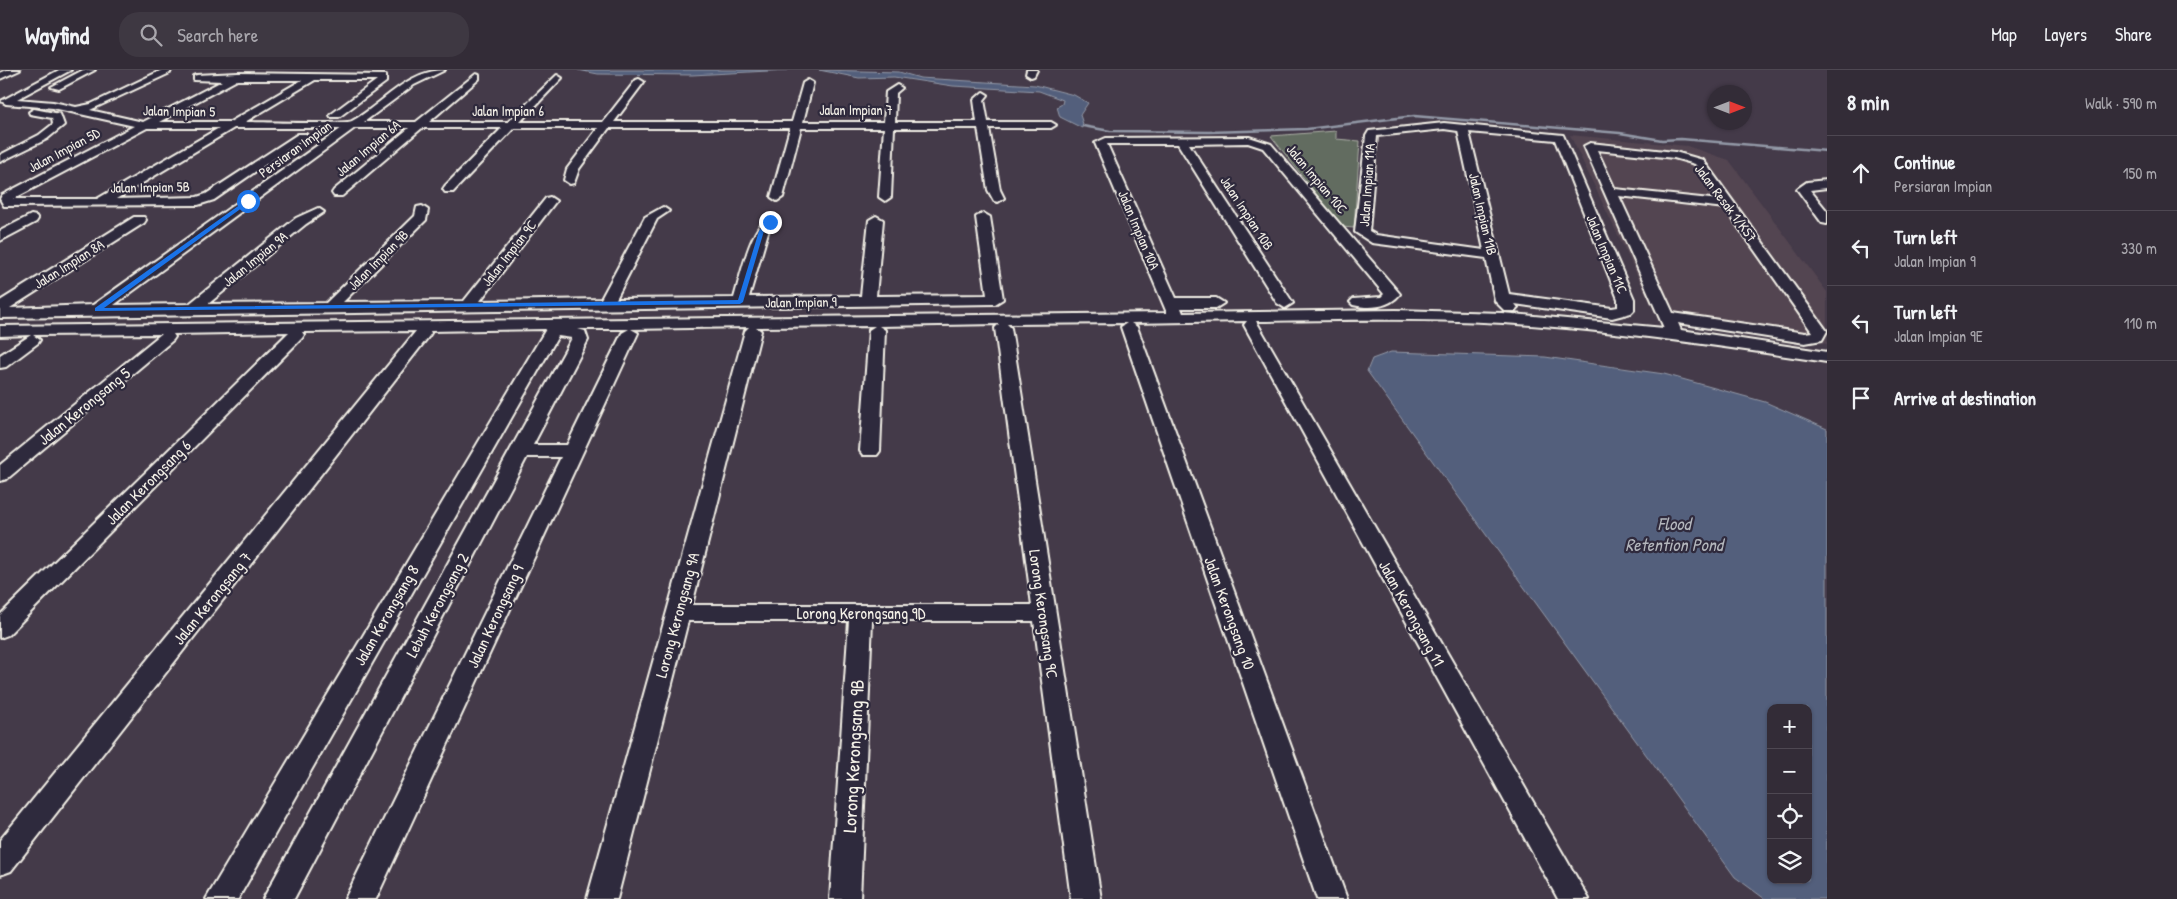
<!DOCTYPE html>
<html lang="en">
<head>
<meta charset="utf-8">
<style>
	body { margin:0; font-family:"Patrick Hand",sans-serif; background:#3e3842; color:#f1f3f6 }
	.controls { position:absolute; right:15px; bottom:15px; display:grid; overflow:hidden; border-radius:10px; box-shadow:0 1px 4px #0004 }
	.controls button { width:45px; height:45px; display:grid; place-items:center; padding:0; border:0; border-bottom:1px solid #4e4852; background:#332c37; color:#f1f3f6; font:25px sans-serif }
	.compass { position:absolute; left:1707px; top:15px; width:45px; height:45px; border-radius:50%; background:#332c37; box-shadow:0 1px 4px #0004; rotate:90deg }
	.stop { position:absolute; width:15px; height:15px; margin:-11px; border:4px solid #1a73e8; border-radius:50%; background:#fff }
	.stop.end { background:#1a73e8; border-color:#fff; box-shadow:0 1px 5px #0008 }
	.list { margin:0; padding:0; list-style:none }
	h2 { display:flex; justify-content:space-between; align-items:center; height:65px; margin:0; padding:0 20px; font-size:21px }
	h2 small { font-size:16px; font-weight:400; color:#a9a7ad }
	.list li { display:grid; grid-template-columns:32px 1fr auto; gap:15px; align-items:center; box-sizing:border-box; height:75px; padding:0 20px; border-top:1px solid #4e4852 }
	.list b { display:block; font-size:19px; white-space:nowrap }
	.list p { margin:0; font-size:16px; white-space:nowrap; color:#a9a7ad }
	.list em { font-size:16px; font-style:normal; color:#a9a7ad }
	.icon { flex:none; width:28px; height:28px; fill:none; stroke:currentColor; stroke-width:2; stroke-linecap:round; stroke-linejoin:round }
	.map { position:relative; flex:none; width:1827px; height:829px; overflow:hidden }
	header { display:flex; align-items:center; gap:30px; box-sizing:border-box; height:70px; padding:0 25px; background:#332c37; border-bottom:1px solid #4e4852 }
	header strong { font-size:24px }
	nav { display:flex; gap:28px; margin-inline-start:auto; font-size:18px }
	.search { width:350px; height:45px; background:#3e3842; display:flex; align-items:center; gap:12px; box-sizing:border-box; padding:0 18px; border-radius:20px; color:#a9a7ad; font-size:19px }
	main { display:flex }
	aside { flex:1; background:#332c37 }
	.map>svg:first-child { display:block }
	.built { fill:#534551 }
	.green { fill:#626c61; stroke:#abaea4 }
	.water { fill:#535f7c; stroke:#9399a7; fill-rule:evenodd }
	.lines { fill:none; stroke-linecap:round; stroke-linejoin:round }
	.stream { stroke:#9399a7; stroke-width:2.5 }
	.minor-casing { stroke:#f4f1e8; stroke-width:4 }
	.minor { fill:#2f2a3d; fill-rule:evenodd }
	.route { fill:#1a73e8 }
	.labels { text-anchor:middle; stroke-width:4.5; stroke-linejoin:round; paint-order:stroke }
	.far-street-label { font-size:14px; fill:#f4f1e8; stroke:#2f2a3d }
	.street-label { font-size:16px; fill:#f4f1e8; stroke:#2f2a3d }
	.water-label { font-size:18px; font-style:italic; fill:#b4b7bd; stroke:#2f2a3d }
	.near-street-label { font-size:19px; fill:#f4f1e8; stroke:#2f2a3d }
</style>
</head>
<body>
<header>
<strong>Wayfind</strong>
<div class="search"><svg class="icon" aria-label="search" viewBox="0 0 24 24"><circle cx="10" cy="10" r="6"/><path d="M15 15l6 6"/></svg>Search here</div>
<nav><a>Map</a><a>Layers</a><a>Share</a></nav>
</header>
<main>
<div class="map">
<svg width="1827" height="829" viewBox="0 0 1827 829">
	<rect width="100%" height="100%" fill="#443a49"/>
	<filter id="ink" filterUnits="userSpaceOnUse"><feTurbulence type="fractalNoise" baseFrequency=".02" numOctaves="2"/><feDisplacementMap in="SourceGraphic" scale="10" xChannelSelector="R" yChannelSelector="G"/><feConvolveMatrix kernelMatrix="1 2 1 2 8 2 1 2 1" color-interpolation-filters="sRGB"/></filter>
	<g filter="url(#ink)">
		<polygon class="built" points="1570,65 1687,76 1729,90 1827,222 1827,274 1658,249"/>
		<polygon class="green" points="1336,61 1336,69 1360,71 1354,158 1342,157 1271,66"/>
		<g class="water">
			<polygon points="578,0 788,0 692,5 598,4"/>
			<polygon points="819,0 899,2 920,8 1035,15 1074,25 1088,33 1080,45 1083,54 1082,58 1060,47 1057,37 1062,34 1063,30 1039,21 953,16 894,7 859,8"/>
			<path d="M 1391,282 L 1545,287 L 1664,304 L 1765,332 L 1827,359 L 1827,829 L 1765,829 L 1735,807 L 1367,301 L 1372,289 ZM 1771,638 L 1808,638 L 1808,810 L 1771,810 Z"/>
		</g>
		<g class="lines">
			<polyline class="stream" points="1083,56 1110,61 1209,62 1307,59 1414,46 1620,63 1662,70 1681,69 1827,81"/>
			<defs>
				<g id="minor">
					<polygon points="7,0 20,0 0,9 0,3"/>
					<path d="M 59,0 L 71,0 L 17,29 L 53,32 L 76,37 L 91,34 L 162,0 L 171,0 L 170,3 L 90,40 L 143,52 L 222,11 L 194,10 L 194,6 L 197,5 L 238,3 L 386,5 L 386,12 L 339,47 L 331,47 L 330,45 L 377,10 L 315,10 L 245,52 C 261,52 344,55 352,51 C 383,34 407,0 445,0 L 414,15 L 364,52 L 416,52 L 476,4 L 479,5 L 479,9 L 429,52 L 508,52 L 557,5 L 562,8 L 560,10 L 520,52 L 603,52 L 636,10 L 639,9 L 644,12 L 614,52 L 792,52 L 803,13 L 808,10 L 813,13 L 803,52 L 884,52 L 886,22 L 897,15 L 902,18 L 896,23 L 895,52 L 977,52 L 974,30 L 983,22 L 988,25 L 984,30 L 988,52 L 1051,52 L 1056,55 L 1051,58 L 989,58 L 1000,120 L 1004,128 L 998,132 L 994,131 L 988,120 L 978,58 L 894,58 L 891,127 L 885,131 L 879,127 L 884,58 L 801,58 L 783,127 L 777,131 L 771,127 L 790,58 L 609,58 L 579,99 L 574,113 L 570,114 L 564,110 L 567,99 L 598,58 L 514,58 L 453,122 L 445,122 L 443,119 L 445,116 L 502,58 L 422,58 L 342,126 L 334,126 L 332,123 L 334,120 L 409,58 L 355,58 L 114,235 L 189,234 L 296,148 L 318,138 L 324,142 L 306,154 L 208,234 L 326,233 L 415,146 L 417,137 L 422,136 L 428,140 L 426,150 L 343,232 L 464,231 L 546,128 L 550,127 L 556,131 L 480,231 L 601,229 L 645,147 L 663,137 L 669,141 L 657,149 L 616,229 L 734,228 C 740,209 751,152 771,147 L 778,151 L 768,162 L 749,227 L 861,226 L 869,150 L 876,146 L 883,150 L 876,226 L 987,225 L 976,147 L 983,143 L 990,147 L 1003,229 L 995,234 L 0,248 L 0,231 L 134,147 L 144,147 L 146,150 L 144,153 L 10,238 L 93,235 L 342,58 L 234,58 L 116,129 L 197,127 L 206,124 L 298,64 L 306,64 L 307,66 L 214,130 L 198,135 L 4,136 L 0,129 L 2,125 L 134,56 L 53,38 L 6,34 L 1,31 ZM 237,10 L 302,10 L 230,52 L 159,52 ZM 147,58 L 219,58 L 97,129 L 13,129 Z"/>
					<polygon points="83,0 95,0 59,19 51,17"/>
					<polygon points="1027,0 1037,0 1034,6 1031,7 1026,4"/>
					<polygon points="34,39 60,44 64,55 47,69 0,92 0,85 39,65 53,54 52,48 30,44 29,42"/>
					<path d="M 1444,53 L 1563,65 L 1634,229 L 1634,240 L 1631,243 L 1612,248 L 1515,234 L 1518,238 L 1515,241 L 1505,241 L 1495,231 L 1486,188 L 1372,173 L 1355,162 L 1366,66 L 1369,61 ZM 1444,59 L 1458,61 L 1484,180 L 1376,165 L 1369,161 L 1377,66 ZM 1469,62 L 1555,70 L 1618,229 L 1618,237 L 1612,238 L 1509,224 Z"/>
					<path d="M 1249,67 L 1271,74 L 1400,224 C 1389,238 1369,239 1353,235 L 1350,232 L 1353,229 L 1381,227 L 1384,224 L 1263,78 L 1248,73 L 1189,74 L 1293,233 L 1285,238 L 1277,233 L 1178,74 L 1107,74 L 1176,228 L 1216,228 L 1224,233 L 1216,238 L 1181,238 L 1183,243 L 1396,240 L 1502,243 L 1664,258 L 1584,76 L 1590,73 L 1675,82 L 1703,90 L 1827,261 L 1822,270 L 1805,273 L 1678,253 L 1681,260 L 1827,282 L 1827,292 C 1719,276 1612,260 1503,253 C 1421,248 1338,250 1256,251 L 1589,829 L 1558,829 L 1244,255 L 1247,251 L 1131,253 L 1137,257 L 1347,829 L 1317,829 L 1121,257 L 1127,253 L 1007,254 L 1011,258 L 1101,829 L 1071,829 L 1034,551 L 872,551 L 860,829 L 830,829 L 849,551 L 688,551 L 617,829 L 587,829 L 745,261 L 749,257 L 631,259 L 638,263 L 376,829 L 345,829 L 561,387 L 527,387 L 294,829 L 263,829 L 572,268 L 558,266 L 238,829 L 206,829 L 546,259 L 430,261 L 431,263 L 429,266 L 11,801 L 0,805 L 0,770 L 416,261 L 302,262 L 304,265 L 302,268 L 8,565 L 0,568 L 0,545 L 289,262 L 173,264 L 175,267 L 173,270 L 7,409 L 0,411 L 0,395 L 161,264 L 33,265 L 40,270 L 38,273 L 6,297 L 0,298 L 0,285 L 31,265 L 0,266 L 0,256 L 1167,243 L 1095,73 L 1106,68 ZM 1597,80 L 1674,88 L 1695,94 L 1720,130 L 1615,119 ZM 1619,126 L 1725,138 L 1812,262 L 1805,263 L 1673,243 ZM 999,254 L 995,258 L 1032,535 L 692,535 L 761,261 L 756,257 L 875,256 L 869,260 L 860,381 L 863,385 L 877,385 L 880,381 L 885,260 L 879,256 ZM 578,259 L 629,259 L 622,263 L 567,375 L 533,375 L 588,270 L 585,261 Z"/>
					<polygon points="1827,110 1827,118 1810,120 1827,141 1827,154 1822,153 1797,119 1807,112"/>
					<polygon points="31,145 36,146 38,149 36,152 0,171 0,161"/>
				</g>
			</defs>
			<use href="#minor" class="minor-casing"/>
			<use href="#minor" class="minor"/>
		</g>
	</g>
	<polygon class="route" points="248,129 250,132 104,238 738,230 759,161 768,151 773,152 764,161 743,232 740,234 95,241 95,238"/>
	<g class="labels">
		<g class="far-street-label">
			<text x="856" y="45">Jalan Impian 7</text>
			<text transform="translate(179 41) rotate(1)" y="5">Jalan Impian 5</text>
			<text x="508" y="46">Jalan Impian 6</text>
			<text transform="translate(368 78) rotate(-40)" y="5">Jalan Impian 6A</text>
			<text transform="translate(295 79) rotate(-36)" y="5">Persiaran Impian</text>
			<text transform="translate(64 80) rotate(-28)" y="5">Jalan Impian 5D</text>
			<text transform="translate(1317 109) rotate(50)" y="5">Jalan Impian 10C</text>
			<text transform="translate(1367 115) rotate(-86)" y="5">Jalan Impian 11A</text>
			<text transform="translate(150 117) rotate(-1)" y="5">Jalan Impian 5B</text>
			<text transform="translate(1726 133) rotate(53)" y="5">Jalan Resak 1/KS7</text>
			<text transform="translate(1247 143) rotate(57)" y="5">Jalan Impian 10B</text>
			<text transform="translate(1483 144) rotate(77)" y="5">Jalan Impian 11B</text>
			<text transform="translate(1139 160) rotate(67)" y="5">Jalan Impian 10A</text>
			<text transform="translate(509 183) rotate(-52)" y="5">Jalan Impian 9C</text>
			<text transform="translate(1607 184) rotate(67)" y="5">Jalan Impian 11C</text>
			<text transform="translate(255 189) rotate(-39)" y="5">Jalan Impian 9A</text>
			<text transform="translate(378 190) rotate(-45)" y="5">Jalan Impian 9B</text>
			<text transform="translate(69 194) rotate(-32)" y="5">Jalan Impian 8A</text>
			<text transform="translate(801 232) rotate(-1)" y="5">Jalan Impian 9</text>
		</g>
		<g class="street-label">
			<text transform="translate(84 336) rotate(-39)" y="6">Jalan Kerongsang 5</text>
			<text transform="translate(148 412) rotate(-45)" y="6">Jalan Kerongsang 6</text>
			<text transform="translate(212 528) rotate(-51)" y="6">Jalan Kerongsang 7</text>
			<text transform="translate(437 535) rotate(-62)" y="6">Lebuh Kerongsang 2</text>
			<text x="861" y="549">Lorong Kerongsang 9D</text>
			<text transform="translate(1230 543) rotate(70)" y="6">Jalan Kerongsang 10</text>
			<text transform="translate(1412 543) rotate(61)" y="6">Jalan Kerongsang 11</text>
			<text transform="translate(1044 544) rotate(82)" y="6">Lorong Kerongsang 9C</text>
			<text transform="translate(386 545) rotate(-60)" y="6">Jalan Kerongsang 8</text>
			<text transform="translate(677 545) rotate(-75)" y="6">Lorong Kerongsang 9A</text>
			<text transform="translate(495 546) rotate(-65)" y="6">Jalan Kerongsang 9</text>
		</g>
		<g class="water-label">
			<text x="1674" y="460">Flood<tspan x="1674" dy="21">Retention Pond</tspan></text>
		</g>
		<g class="near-street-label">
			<text transform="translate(853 686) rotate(-87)" y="7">Lorong Kerongsang 9B</text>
		</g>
	</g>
</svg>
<div class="controls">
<button>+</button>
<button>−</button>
<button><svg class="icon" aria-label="locate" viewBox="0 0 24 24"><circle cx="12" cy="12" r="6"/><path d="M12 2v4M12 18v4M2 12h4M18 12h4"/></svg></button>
<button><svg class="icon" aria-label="layers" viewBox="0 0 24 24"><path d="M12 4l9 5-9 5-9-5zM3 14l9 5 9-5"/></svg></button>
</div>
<svg class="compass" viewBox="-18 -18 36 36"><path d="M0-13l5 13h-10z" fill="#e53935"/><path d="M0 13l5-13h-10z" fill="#a9a7ad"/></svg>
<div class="stop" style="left:248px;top:131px"></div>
<div class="stop end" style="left:770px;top:152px"></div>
</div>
<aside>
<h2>8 min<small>Walk · 590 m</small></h2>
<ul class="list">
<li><svg class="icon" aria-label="ahead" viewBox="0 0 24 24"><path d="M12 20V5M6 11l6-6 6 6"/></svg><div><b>Continue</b><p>Persiaran Impian</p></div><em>150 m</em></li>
<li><svg class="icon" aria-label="left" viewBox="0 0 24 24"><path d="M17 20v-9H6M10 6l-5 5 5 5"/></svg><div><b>Turn left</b><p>Jalan Impian 9</p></div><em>330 m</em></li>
<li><svg class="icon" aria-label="left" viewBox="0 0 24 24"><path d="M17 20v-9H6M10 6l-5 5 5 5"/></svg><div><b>Turn left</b><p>Jalan Impian 9E</p></div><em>110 m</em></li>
<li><svg class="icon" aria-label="arrive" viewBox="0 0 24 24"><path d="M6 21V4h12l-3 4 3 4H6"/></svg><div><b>Arrive at destination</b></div></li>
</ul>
</aside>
</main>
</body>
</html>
